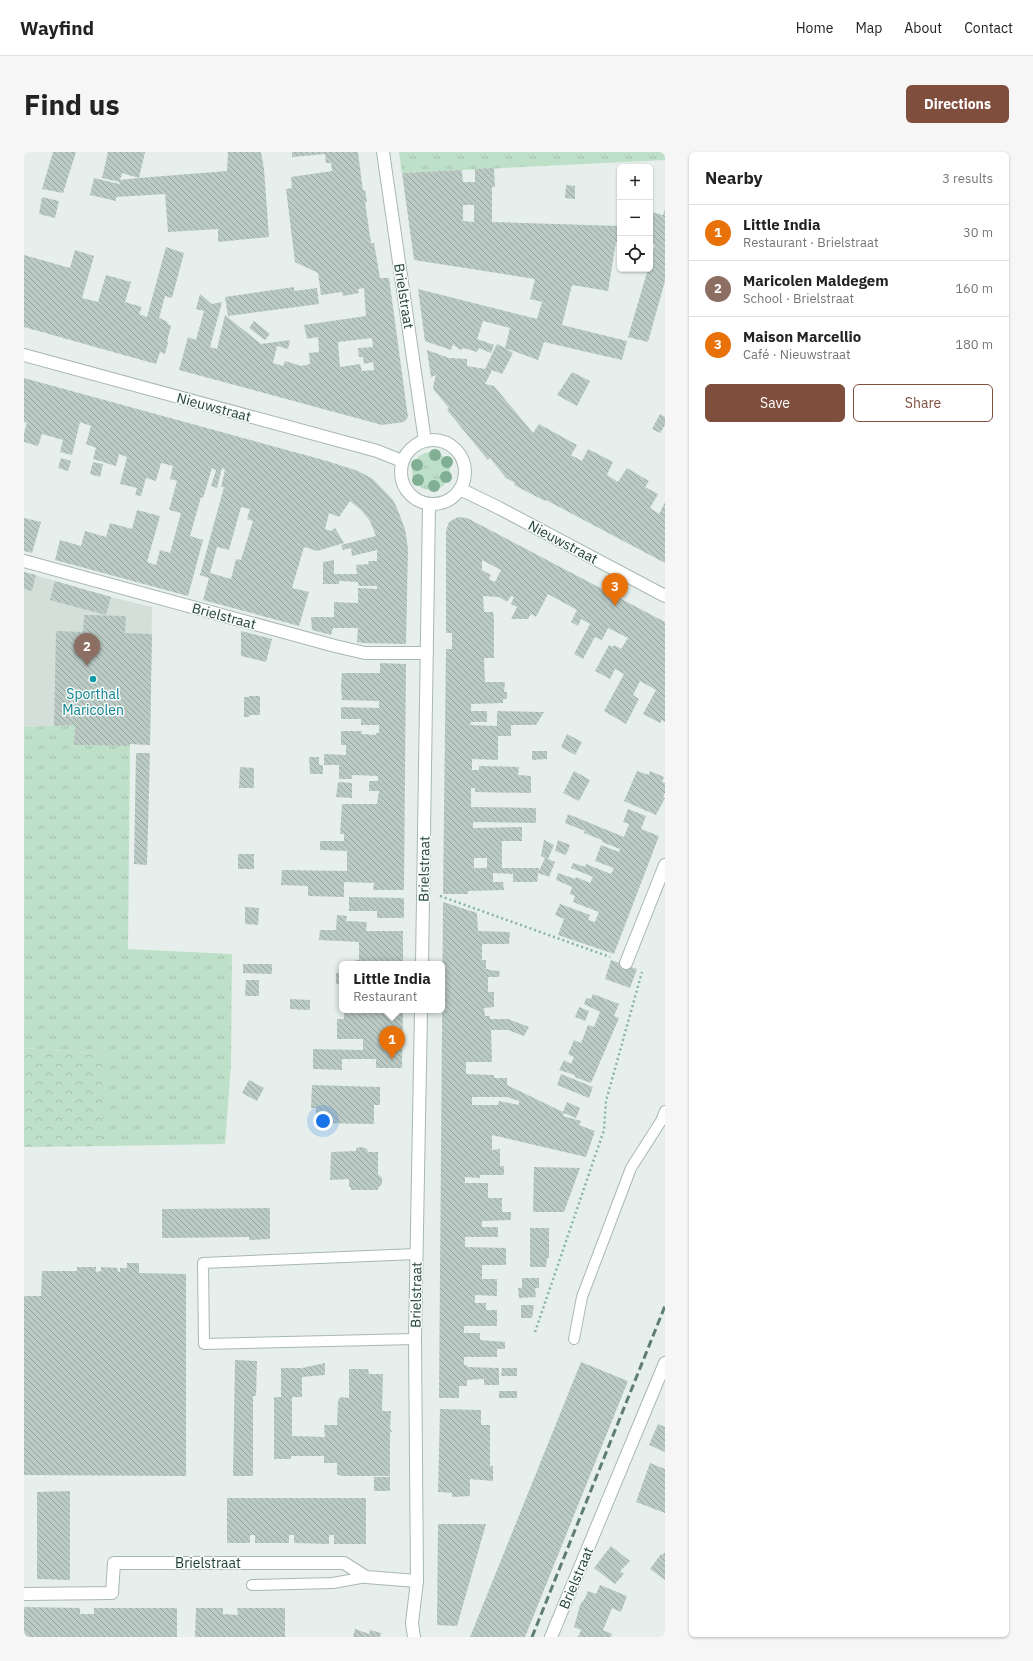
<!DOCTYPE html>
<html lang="en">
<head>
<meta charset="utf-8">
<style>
	body { margin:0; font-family:"IBM Plex Sans",sans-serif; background:#f6f6f6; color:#222 }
	.controls { position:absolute; right:12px; top:12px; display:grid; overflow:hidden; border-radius:6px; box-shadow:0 1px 3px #0004 }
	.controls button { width:36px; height:36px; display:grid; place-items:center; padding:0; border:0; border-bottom:1px solid #e0e0e0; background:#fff; color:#222; font:20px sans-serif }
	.you { position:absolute; left:299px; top:969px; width:14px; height:14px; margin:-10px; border:3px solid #fff; border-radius:50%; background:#1a73e8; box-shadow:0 0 0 6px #1a73e833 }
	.badge { display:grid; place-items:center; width:26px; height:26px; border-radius:50%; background:#804e3d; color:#fff; font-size:13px; font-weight:700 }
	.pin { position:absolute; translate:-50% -33px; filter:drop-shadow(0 1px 2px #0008) }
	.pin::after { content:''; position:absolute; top:21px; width:14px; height:12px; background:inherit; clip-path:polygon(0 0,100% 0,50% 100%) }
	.popup { position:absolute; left:315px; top:809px; width:106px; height:52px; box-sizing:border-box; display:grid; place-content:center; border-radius:6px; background:#fff; filter:drop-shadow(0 1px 3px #0005); font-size:13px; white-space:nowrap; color:#767676 }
	.popup b { font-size:15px; color:#222 }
	.popup::after { content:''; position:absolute; left:50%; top:100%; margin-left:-8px; border:8px solid transparent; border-top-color:#fff }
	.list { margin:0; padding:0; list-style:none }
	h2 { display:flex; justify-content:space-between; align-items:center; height:52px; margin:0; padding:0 16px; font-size:17px }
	h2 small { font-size:13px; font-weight:400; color:#767676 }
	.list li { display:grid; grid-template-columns:26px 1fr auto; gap:12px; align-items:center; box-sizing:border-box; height:56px; padding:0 16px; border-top:1px solid #e0e0e0 }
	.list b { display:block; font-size:15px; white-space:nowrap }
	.list p { margin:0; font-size:13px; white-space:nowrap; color:#767676 }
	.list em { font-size:13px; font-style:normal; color:#767676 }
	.actions { display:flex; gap:8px; padding:12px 16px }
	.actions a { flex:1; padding:9px 0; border:1px solid #804e3d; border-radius:6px; text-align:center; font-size:14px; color:#804e3d }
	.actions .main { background:#804e3d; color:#fff }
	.icon { flex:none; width:22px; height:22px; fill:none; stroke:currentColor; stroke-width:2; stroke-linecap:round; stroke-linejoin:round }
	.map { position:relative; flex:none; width:641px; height:1485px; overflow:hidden; border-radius:6px }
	header { display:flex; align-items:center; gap:24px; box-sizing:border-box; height:56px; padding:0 20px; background:#fff; border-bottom:1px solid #e0e0e0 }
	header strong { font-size:19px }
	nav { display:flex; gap:22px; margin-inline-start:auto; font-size:14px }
	.intro { display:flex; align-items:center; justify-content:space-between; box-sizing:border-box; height:96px; padding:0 24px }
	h1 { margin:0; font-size:28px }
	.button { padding:10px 18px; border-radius:6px; background:#804e3d; color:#fff; font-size:14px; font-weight:700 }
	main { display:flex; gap:24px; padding:0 24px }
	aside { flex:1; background:#fff; border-radius:6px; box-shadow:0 1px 3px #0004 }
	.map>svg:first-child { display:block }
	.built { fill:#d4dfda }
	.grass { fill:url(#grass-tufts) }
	.forest { fill:url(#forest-crowns) }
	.building { fill:url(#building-back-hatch); fill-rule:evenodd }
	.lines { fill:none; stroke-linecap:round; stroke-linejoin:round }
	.service-casing { stroke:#a8b8b2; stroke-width:12 }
	.minor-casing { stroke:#a8b8b2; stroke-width:14 }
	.path { stroke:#86b3a5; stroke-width:2.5; stroke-dasharray:2 3; stroke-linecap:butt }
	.service { stroke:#fff; stroke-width:10 }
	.minor { stroke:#fff; stroke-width:12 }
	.rail { stroke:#5f7d75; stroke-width:3; stroke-dasharray:8 4; stroke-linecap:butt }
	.tree { fill:#80af93 }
	.culture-dot { fill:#0f9aa8; stroke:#f7fbf9; stroke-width:1.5 }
	.labels { text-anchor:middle; stroke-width:3; stroke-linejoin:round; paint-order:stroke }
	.street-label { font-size:14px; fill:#24423a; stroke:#f7fbf9 }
	.culture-label { font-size:14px; fill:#0d838f; stroke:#f7fbf9 }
</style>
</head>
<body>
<header>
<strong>Wayfind</strong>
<nav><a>Home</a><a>Map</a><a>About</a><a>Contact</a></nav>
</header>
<div class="intro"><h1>Find us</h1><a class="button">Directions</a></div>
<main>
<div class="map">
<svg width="641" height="1485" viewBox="0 0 641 1485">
	<defs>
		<pattern id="grass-tufts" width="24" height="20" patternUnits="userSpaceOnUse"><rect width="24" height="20" fill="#bfe0c8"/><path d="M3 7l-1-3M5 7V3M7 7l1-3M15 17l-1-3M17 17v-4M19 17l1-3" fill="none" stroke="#a4c1ad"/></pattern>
		<pattern id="forest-crowns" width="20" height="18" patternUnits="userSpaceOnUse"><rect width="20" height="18" fill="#bfe0c8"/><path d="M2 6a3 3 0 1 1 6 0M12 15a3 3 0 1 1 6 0" fill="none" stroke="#a4c1ad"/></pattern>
		<pattern id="building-back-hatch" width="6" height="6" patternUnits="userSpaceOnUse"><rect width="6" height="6" fill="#bbcac4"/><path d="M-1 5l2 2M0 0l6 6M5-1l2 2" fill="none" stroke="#98a6a0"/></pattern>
	</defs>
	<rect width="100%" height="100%" fill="#e6efeb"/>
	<polygon class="built" points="0,420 87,445 128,455 126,593 106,592 106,594 50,593 30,574 0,575"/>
	<g class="grass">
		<polygon points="375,0 641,0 641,8 378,21"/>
		<circle cx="407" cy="319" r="19"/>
		<polygon points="51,573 50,593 106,594 104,797 208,802 207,913 201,992 79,994 79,902 0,896 0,575"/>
	</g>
	<polygon class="forest" points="0,896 80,902 79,994 0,995"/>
	<g class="building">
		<polygon points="29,0 52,0 39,41 18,37"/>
		<path d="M 84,0 L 121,0 L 115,26 L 203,19 L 204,0 L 237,0 L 240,17 L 245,85 L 194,90 L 194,77 L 144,80 L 141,42 L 92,45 L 92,49 L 66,43 L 70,26 L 95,32 L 96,30 L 78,26 ZM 98,21 L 115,26 L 96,28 Z"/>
		<path d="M 268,0 L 334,0 L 339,39 L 341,38 L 343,50 L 341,50 L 347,91 L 350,91 L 356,126 L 365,126 L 384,265 L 380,270 L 358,273 L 155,218 L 164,185 L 172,188 L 180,159 L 172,157 L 176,142 L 188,152 L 198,150 L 186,195 L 193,197 L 201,163 L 237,192 L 266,188 L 264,197 L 253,194 L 249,211 L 259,214 L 261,209 L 277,214 L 286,212 L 285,201 L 295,200 L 294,185 L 283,187 L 280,173 L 342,164 L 340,136 L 334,137 L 335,141 L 319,144 L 318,140 L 297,143 L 294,121 L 271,110 L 262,37 L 268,36 L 267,25 L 308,19 L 307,11 L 302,11 L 301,2 L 268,5 ZM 348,186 L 349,195 L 334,196 L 335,205 L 339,205 L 340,212 L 349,210 L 350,218 L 338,219 L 336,212 L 316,215 L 314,190 Z"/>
		<path d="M 470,16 L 471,35 L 468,35 L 468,70 L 596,74 L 596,91 L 592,90 L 584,139 L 548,133 L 538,173 L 603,189 L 598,208 L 520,190 L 514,208 L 481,196 L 489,201 L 478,222 L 468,218 L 461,232 L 470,234 L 509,281 L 515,272 L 553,293 L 547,303 L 558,309 L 564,297 L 589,310 L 583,323 L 594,330 L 603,316 L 625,329 L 621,335 L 634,342 L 626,356 L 635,362 L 641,350 L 641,411 L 522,348 L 521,349 L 490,333 L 491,331 L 482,326 L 466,306 L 464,308 L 423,258 L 425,256 L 410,238 L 409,235 L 412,223 L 407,225 L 403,198 L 425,206 L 443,207 L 443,214 L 461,217 L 473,192 L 481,196 L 486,176 L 459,169 L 453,187 L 470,193 L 467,201 L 455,196 L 453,200 L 440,196 L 436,198 L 429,192 L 427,198 L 401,189 L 394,137 L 513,167 L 518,150 L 506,147 L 511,127 L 390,108 L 378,21 L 438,18 L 439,30 L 451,30 L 451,17 ZM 439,53 L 450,53 L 450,70 L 439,69 Z"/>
		<polygon points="542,33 551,34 551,47 541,46"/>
		<polygon points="18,45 35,49 31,66 15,62"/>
		<polygon points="641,57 641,129 624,190 604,185 624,117 626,117 626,108 631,92 626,92 627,60 639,63"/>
		<polygon points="142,95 160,101 148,146 141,144 135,166 142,169 144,172 147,174 143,190 144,191 141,202 136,200 132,212 0,175 0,103 46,116 51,98 70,104 58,146 74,150 82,123 107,130 101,150 118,155 115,162 123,165"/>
		<polygon points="270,135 270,139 293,136 295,152 204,164 201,145"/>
		<polygon points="230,169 246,182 241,188 225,176"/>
		<polygon points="548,220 566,229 553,254 533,243"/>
		<path d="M 0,226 L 303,309 L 334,319 L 349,327 L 369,348 L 373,356 L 381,377 L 384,397 L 382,492 L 339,491 L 333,490 L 334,476 L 309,476 L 307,483 L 288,478 L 287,465 L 310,465 L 310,450 L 334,451 L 334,436 L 353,437 L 353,434 L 335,434 L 334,430 L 315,429 L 315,432 L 299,432 L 299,410 L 310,408 L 310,422 L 333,422 L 332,413 L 345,412 L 344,409 L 353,409 L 353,398 L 328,404 L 327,396 L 319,398 L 317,393 L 352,384 L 346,369 L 337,358 L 326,349 L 315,365 L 305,361 L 301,377 L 307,379 L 311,376 L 320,391 L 293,399 L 280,395 L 268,436 L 285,440 L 275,474 L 179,448 L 185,426 L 176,423 L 200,335 L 197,335 L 201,318 L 198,316 L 193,336 L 187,334 L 192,318 L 188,316 L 179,346 L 177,345 L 166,384 L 179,388 L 164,444 L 31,408 L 36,388 L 57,394 L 61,379 L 82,385 L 86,371 L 108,377 L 113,358 L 136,364 L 123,410 L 132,413 L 136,398 L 146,401 L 157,361 L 145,358 L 153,329 L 146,327 L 149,314 L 137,311 L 132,329 L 122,326 L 117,344 L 111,343 L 113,336 L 96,332 L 103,305 L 95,302 L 92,314 L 69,307 L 72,296 L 62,292 L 67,274 L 56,270 L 48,303 L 36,300 L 39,288 L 18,282 L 14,294 L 0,290 L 0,281 L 3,271 L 0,270 ZM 217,355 L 226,357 L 223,367 L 229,369 L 217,408 L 212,407 L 207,427 L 186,421 L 193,395 L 205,398 Z"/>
		<polygon points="636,262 641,265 641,273 636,281 628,277"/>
		<polygon points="37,306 47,309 44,319 34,316"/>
		<polygon points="69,310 79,312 76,325 66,322"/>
		<path d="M 434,365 L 443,366 L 641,470 L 641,570 L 638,568 L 636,571 L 619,562 L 632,538 L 616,529 L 609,543 L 615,547 L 602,572 L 580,559 L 600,522 L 591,517 L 586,527 L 571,519 L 585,493 L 589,495 L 590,493 L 597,497 L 604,486 L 584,476 L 578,488 L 571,485 L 559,507 L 550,502 L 566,472 L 557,467 L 554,474 L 547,470 L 553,458 L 524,442 L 512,465 L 507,462 L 504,467 L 487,467 L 493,455 L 487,452 L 490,445 L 487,444 L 483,450 L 475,445 L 459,444 L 460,460 L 469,460 L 470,466 L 470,506 L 460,506 L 461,530 L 481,530 L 480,540 L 483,540 L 483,547 L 479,547 L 479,551 L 447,552 L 447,559 L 463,559 L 463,570 L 447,570 L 446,573 L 473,574 L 473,559 L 520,560 L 512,573 L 487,573 L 487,584 L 474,584 L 474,608 L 448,607 L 448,618 L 455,618 L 455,614 L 495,615 L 494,623 L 507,624 L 507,641 L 451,640 L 451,636 L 447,636 L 447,655 L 512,656 L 512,671 L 449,670 L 449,676 L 498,675 L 498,689 L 478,689 L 478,716 L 515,716 L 513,730 L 489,730 L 489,722 L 469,721 L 469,730 L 479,730 L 480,738 L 444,739 L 444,742 L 419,742 L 422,497 L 428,497 L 428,481 L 422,481 L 422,379 L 425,370 ZM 458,408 L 477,418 L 471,430 L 465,427 L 467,423 L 458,418 ZM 450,706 L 463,706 L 463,716 L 450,716 Z"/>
		<polygon points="0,366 17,370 8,401 0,399"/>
		<polygon points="0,420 12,423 8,439 0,437"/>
		<polygon points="31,429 87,445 82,463 26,448"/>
		<polygon points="60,463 102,464 101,481 128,482 126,593 106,592 106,594 50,593 51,573 30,574 32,479 59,480"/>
		<polygon points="217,479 248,487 242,510 217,504"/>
		<polygon points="356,511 382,512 380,738 349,738 350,731 320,730 320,745 284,744 284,734 257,733 258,718 323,719 323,699 296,698 296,689 320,689 320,682 316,682 318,652 353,652 355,639 345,639 345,629 354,629 354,624 328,623 328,627 315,627 315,613 300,613 300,602 322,603 322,593 317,593 317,579 338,579 337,582 352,583 352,581 355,581 355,573 337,573 337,567 317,567 317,555 355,556 355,549 318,548 317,534 318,521 356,521"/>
		<polygon points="225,544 236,544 236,563 225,563 225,565 220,565 220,545 225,545"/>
		<polygon points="543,582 558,590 551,603 537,595"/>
		<polygon points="508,599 523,599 523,607 508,608"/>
		<polygon points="112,601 126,601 123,713 110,712"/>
		<polygon points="285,605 295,605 295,613 299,613 299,622 286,622"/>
		<polygon points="216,615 230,616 230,636 215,636"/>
		<polygon points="550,619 566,628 555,649 539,641"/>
		<polygon points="613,619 625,623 626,619 640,625 638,630 641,631 641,641 639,645 641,646 632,663 600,649"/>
		<polygon points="314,630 328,631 328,646 312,645"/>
		<polygon points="604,657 622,664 617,677 635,684 590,802 534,783 540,767 531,763 536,752 566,763 564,768 571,770 575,760 549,750 551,744 546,742 548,735 532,728 534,721 551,727 552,725 566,731 569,725 547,716 549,711 561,715 562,712 587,722 590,716 571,709 577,693 595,700 596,697 578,690 578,688 560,681 561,679 541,671 544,662 600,685 605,672 599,670"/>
		<polygon points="520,688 530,693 524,707 531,710 525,725 514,721 521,706 517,704"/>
		<polygon points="534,688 546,693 542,703 531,699"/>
		<rect x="214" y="702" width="16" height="15"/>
		<polygon points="325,745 380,746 380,766 353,766 353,759 325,759"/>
		<path d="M 419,750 L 453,761 L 454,779 L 486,780 L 485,792 L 458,792 L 458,808 L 462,808 L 462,817 L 465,817 L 464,818 L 476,819 L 475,825 L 464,825 L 464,840 L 470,840 L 470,855 L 460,856 L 461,864 L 466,864 L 466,867 L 484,867 L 505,875 L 500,884 L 484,878 L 467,878 L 468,910 L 442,910 L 442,922 L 470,923 L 470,926 L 483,926 L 483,933 L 539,960 L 543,950 L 556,956 L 552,966 L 540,961 L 539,964 L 557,969 L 555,973 L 571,979 L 562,1005 L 468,983 L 468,998 L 476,997 L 476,1014 L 480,1014 L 480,1023 L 456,1023 L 456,1026 L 441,1025 L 441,1031 L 464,1031 L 464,1046 L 478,1046 L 478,1060 L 487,1060 L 487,1068 L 458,1069 L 458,1075 L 474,1075 L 474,1085 L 441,1085 L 441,1095 L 482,1096 L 482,1113 L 458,1113 L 458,1127 L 473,1127 L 473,1144 L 451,1143 L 451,1151 L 462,1151 L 462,1158 L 473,1158 L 473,1174 L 440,1174 L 440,1181 L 456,1181 L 456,1188 L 481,1190 L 481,1197 L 473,1197 L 473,1205 L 440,1205 L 440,1213 L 443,1213 L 443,1215 L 475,1216 L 475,1233 L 460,1233 L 460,1227 L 443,1228 L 443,1234 L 435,1234 L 435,1246 L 415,1246 ZM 448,945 L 483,945 L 495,949 L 495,953 L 475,949 L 474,953 L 448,953 Z"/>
		<polygon points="221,755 235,756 234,773 221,772"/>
		<polygon points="313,763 323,764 322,769 343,770 342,779 379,779 379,812 331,812 331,808 335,808 335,790 295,788 296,778 312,778"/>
		<polygon points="587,808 613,817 606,836 581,827"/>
		<polygon points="219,812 248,812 248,822 219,821"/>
		<rect x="312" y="821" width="6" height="11"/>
		<polygon points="222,828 235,828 235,844 221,844"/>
		<polygon points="569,842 595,852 590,864 595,866 567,931 551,925 551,923 535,918 540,908 547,912 550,905 544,902 550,888 557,891 564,873 570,875 576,860 560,852 562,846 567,847"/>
		<polygon points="266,847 286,848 286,858 266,857"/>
		<polygon points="555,855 565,859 561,869 551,865"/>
		<polygon points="320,858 379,858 378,916 352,916 352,907 318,907 318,918 289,917 289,897 339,898 339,887 313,887 313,867 320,867"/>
		<polygon points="537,922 569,935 565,946 533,933"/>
		<polygon points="225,928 240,936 233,949 218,941"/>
		<polygon points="288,933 356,935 356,953 350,953 350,972 292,971 292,956 287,956"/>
		<polygon points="338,995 343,997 344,1000 354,1000 354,1022 358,1026 358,1032 354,1036 354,1038 327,1038 327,1035 325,1035 325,1027 306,1028 307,1000 332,999 332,996"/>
		<polygon points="510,1015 556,1016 540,1060 509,1060"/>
		<polygon points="246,1056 246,1087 225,1088 225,1085 138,1086 138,1057"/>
		<polygon points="506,1076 525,1076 525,1106 523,1106 522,1115 506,1115"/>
		<polygon points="103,1111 115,1111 115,1121 162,1122 162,1324 0,1323 0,1144 17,1144 18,1119 53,1119 53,1115 72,1115 72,1120 77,1119 77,1115 94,1116 93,1119 96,1120 96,1116 103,1116"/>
		<polygon points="498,1126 515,1126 515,1136 511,1136 512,1145 495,1146 494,1136 498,1136"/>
		<polygon points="497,1153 510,1153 508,1166 497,1166"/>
		<polygon points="211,1208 233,1209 232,1244 229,1244 229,1324 209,1324"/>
		<polygon points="557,1210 604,1229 501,1485 446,1485"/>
		<polygon points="301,1211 301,1223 278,1225 278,1245 268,1245 268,1284 301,1285 300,1273 313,1273 314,1248 317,1245 325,1246 325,1217 344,1217 345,1222 359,1222 358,1259 367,1259 366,1277 368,1279 366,1281 366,1324 317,1324 313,1322 313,1311 300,1311 300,1304 267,1304 267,1307 250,1307 250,1245 257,1245 257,1216 278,1216"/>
		<polygon points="478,1216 493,1216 493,1224 477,1224"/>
		<rect x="475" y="1239" width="18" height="7"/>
		<polygon points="416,1257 457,1258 457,1273 466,1273 466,1314 469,1314 469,1329 446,1327 446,1344 428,1345 428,1341 414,1340"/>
		<polygon points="634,1272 641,1275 641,1300 625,1293"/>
		<polygon points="626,1311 641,1317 641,1361 612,1350"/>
		<rect x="350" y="1325" width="16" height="14"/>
		<polygon points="46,1339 46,1428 13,1427 13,1340"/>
		<polygon points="203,1346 342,1346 342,1392 310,1392 310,1383 305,1383 305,1392 270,1391 270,1383 265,1383 265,1391 231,1391 231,1383 226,1383 226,1391 203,1391"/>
		<polygon points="414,1372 462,1372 433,1474 413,1473"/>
		<polygon points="587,1394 606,1409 596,1419 600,1422 591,1432 570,1416"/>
		<polygon points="641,1400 641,1428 626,1417 637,1402 638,1403"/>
		<polygon points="576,1433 603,1444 597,1460 588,1456 579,1478 588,1482 587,1485 554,1485 557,1478 550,1475 556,1453 561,1446 564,1439 572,1442"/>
		<polygon points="0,1455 56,1456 56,1462 70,1462 70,1456 153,1456 153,1485 0,1485"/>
		<polygon points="172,1456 199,1456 199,1462 214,1463 213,1456 261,1456 261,1485 171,1485"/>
		<polygon points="331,1477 345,1482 346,1478 357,1481 356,1485 329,1485"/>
	</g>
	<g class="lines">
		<defs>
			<g id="service">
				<polyline points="391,1187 180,1192 179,1111 392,1102"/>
				<polyline points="550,1187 558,1145 607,1016 637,969 641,959"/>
				<polyline points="228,1433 309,1431 342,1425"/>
			</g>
			<g id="minor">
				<polyline points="359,0 401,289"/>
				<polyline points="0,203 353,299 378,309"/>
				<circle cx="409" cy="320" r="32"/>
				<polyline points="436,337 475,356 641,444"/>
				<polyline points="0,409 311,494 341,501 403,501"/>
				<polyline points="602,811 641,713"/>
				<polyline points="398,812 405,353"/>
				<polyline points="0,1442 88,1441 90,1411 320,1411 342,1425 393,1429"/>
				<polyline points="390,1485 388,1471 393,1429 391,1187 397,858"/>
				<polyline points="527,1485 641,1211"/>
			</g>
		</defs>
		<use href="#service" class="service-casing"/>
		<use href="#minor" class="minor-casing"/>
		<g class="path">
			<polyline points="416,744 586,805"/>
			<polyline points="511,1180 580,978 582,949 618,820"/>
		</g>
		<use href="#service" class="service"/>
		<use href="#minor" class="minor"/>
		<polyline class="rail" points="508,1485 641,1154"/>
	</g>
	<g class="tree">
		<circle cx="411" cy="303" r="6"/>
		<circle cx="423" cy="310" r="6"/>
		<circle cx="393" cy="313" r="6"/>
		<circle cx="422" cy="325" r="6"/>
		<circle cx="394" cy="328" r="6"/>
		<circle cx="410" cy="334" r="6"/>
	</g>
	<circle class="culture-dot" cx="69" cy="527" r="4"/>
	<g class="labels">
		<g class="street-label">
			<text transform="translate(380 144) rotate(81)" y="5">Brielstraat</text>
			<text transform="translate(190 255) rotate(15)" y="5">Nieuwstraat</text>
			<text transform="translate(539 390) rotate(28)" y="5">Nieuwstraat</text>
			<text transform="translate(200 464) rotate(15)" y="5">Brielstraat</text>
			<text transform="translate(400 717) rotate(-89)" y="5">Brielstraat</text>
			<text transform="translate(392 1143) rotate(-89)" y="5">Brielstraat</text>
			<text x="184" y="1416">Brielstraat</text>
			<text transform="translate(552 1426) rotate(-67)" y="5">Brielstraat</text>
		</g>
		<g class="culture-label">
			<text x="69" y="547">Sporthal<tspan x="69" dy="16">Maricolen</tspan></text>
		</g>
	</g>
</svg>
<div class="controls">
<button>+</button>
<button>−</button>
<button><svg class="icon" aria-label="locate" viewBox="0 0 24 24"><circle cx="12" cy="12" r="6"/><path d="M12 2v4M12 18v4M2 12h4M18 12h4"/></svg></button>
</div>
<div class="you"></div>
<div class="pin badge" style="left:368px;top:907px;background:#e8710a">1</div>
<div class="popup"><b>Little India</b>Restaurant</div>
<div class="pin badge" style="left:63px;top:514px;background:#8d6e63">2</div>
<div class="pin badge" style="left:591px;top:454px;background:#e8710a">3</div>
</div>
<aside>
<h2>Nearby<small>3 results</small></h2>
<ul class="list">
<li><span class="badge" style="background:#e8710a">1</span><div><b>Little India</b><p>Restaurant · Brielstraat</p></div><em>30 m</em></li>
<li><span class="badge" style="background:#8d6e63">2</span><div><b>Maricolen Maldegem</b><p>School · Brielstraat</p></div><em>160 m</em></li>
<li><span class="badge" style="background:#e8710a">3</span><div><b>Maison Marcellio</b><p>Café · Nieuwstraat</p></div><em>180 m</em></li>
</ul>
<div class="actions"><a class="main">Save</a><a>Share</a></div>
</aside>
</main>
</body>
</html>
